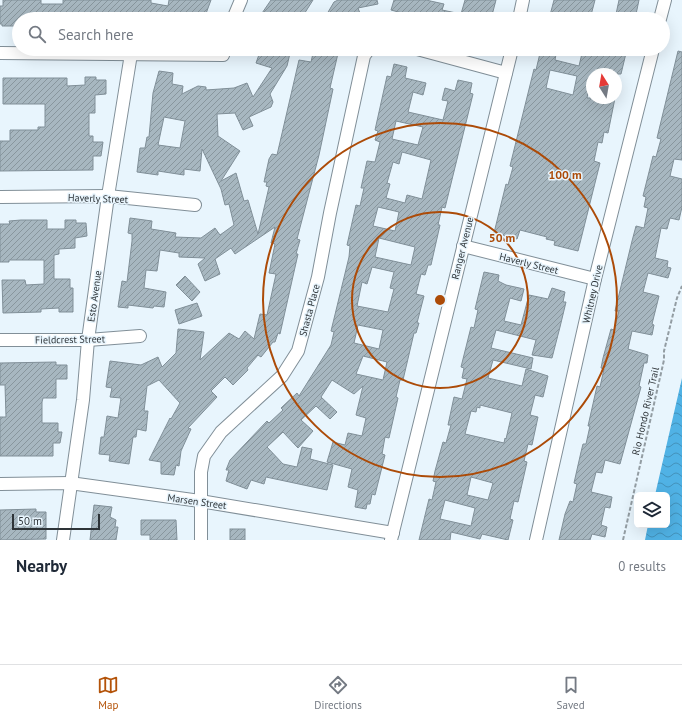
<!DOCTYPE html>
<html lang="en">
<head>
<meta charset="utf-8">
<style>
	body { margin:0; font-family:"PT Sans",sans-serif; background:#f2f2f3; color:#1f2937 }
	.controls { position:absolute; right:12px; bottom:12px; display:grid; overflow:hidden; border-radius:6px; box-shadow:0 4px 16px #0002 }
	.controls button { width:36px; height:36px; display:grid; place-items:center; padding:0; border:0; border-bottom:1px solid #e0e1e3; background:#fff; color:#1f2937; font:20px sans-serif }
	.compass { position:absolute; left:586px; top:68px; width:36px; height:36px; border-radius:50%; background:#fff; box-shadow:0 4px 16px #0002; rotate:349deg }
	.scale { position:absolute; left:12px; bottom:10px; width:88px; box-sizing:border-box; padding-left:4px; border:2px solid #2e3438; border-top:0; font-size:11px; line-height:14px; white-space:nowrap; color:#2e3438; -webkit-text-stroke:3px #e8f5fd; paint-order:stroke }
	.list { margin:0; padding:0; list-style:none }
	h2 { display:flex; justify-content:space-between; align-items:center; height:52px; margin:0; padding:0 16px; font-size:17px }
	h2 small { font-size:13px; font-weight:400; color:#747a83 }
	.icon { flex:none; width:22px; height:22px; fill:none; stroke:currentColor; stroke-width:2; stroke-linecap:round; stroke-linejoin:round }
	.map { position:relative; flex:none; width:682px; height:540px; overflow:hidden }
	.search { position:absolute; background:#fff; box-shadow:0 4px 16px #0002; left:12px; right:12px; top:12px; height:44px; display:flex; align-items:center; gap:10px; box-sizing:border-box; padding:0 14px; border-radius:22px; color:#747a83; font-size:15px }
	.sheet { height:124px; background:#fff }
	nav { display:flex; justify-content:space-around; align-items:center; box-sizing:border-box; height:56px; border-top:1px solid #e0e1e3; background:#fff; font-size:11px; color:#747a83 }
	nav a { display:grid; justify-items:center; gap:2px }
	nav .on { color:#b45309 }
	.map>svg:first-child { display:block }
	.water { fill:url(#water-waves) }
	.building { fill:url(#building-hatch); stroke:#808f98; fill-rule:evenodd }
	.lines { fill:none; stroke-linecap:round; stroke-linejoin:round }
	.minor-casing { stroke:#818f98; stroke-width:14 }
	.path { stroke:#939da3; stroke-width:2; stroke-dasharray:4 2; stroke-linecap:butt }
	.minor { stroke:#fff; stroke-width:12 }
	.ring { fill:none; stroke:#ac4b08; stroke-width:2 }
	.labels { text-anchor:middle; stroke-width:3; stroke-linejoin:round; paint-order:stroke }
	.street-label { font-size:10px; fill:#2e3438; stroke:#e8f5fd }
	.centre { fill:#ac4b08; stroke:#e8f5fd; stroke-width:2 }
	.ring-label { font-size:12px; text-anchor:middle; font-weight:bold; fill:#ac4b08; stroke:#e8f5fd; stroke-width:3; stroke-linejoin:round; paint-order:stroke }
</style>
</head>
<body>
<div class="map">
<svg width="682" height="540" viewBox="0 0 682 540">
	<defs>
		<pattern id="water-waves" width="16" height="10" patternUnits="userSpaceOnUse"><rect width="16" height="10" fill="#50b2e5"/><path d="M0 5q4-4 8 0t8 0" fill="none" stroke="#4392bb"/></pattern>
		<pattern id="building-hatch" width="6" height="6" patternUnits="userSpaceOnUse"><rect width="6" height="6" fill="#a7b7c0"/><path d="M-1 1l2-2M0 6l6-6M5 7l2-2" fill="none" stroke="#88969d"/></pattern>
	</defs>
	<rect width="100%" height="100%" fill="#e8f5fd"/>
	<polygon class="water" points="682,378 682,540 645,540 648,525 667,525 667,495 655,495"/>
	<g class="building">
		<polygon points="3,0 41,0 41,4 63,4 63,0 151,0 151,3 168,6 169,0 211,0 204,19 176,19 161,15 160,19 19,19 19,26 2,26 2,24 0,24 0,6 3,6"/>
		<polygon points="271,0 313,0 301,19 258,19"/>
		<polygon points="338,0 377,0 378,4 358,8 361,16 354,19 324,19 334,2"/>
		<polygon points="394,0 426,0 444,4 442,10 461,14 465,0 496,0 491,19 414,19 401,16 402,13 391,10"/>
		<polygon points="554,0 595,0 590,19 549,19"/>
		<polygon points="619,0 639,0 635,19 615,19"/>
		<path d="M 261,49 L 291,49 L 287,66 L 270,94 L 273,102 L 271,107 L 249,117 L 253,126 L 243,130 L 235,113 L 217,114 L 218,136 L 240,151 L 221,181 L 236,173 L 244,201 L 248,200 L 258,234 L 269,187 L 266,186 L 267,182 L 264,182 L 269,159 L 272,154 L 277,155 L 299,60 L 311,62 L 314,49 L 339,49 L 330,88 L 333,89 L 319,155 L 297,239 L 300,240 L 296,254 L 298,254 L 280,334 L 278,333 L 275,342 L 273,342 L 261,357 L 258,355 L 247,368 L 248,370 L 233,385 L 225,377 L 211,391 L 217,397 L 188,428 L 191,429 L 181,451 L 179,466 L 176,465 L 174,475 L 161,474 L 161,462 L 149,460 L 170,418 L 171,419 L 180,403 L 159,380 L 147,386 L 144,411 L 148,411 L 146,431 L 137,429 L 136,437 L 133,437 L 129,464 L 109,461 L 110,455 L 99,454 L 101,437 L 104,437 L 107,416 L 118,418 L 121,398 L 110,397 L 112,388 L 106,387 L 110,361 L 141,365 L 158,357 L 162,367 L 176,353 L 178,329 L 204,332 L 200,360 L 229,333 L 239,339 L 245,331 L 254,339 L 260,314 L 267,315 L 276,274 L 269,273 L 275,244 L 271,243 L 275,227 L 235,254 L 231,248 L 215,259 L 220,274 L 205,281 L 198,264 L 205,258 L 179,257 L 179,253 L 160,250 L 157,271 L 146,270 L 144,288 L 166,292 L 164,307 L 154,306 L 153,308 L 128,305 L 128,308 L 118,307 L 122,281 L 127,282 L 132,241 L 132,234 L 128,233 L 130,218 L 152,221 L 151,229 L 176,233 L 175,237 L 201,238 L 215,228 L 220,235 L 234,225 L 229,204 L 225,205 L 221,189 L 202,149 L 200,171 L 184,169 L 184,175 L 158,171 L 158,175 L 137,172 L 140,148 L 145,148 L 147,137 L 149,137 L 153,93 L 159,71 L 173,73 L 172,84 L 183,86 L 182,94 L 198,86 L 206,87 L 206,90 L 234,88 L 247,83 L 253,97 L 272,68 L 256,63 ZM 164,117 L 185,121 L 180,148 L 158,145 Z"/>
		<path d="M 541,49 L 557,49 L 555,60 L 579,66 L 583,49 L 627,49 L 621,74 L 592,74 L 587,98 L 615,98 L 608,133 L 604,132 L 602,143 L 598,142 L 594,161 L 600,163 L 578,251 L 554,245 L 555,241 L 546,239 L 547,237 L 520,230 L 517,239 L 494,233 L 506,184 L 508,185 L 513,167 L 510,166 L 534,69 L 536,70 ZM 550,70 L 577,76 L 573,95 L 546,88 Z"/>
		<polygon points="678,51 682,52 682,160 674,159 670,176 682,179 682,207 679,220 670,218 667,229 661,228 655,258 668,261 667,267 671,268 668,278 648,273 643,292 659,296 652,324 654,325 652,335 632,331 628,349 648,355 647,363 644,363 639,386 641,387 620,464 605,460 602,473 596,472 591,492 612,497 610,508 605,507 601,525 607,527 605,537 592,534 590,540 559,540 565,514 570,501 573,502 577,484 574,483 581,452 583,444 586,444 590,426 588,426 597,386 600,387 604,369 601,368 603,358 611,329 614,330 619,311 615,311 632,241 636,226 644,228 648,208 644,207 646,197 643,196 653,156 656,157 661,139 657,138"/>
		<path d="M 394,64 L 407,67 L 405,78 L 426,83 L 423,95 L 413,92 L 408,112 L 443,120 L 448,101 L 442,100 L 445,88 L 455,91 L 458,80 L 472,83 L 470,93 L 473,94 L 445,208 L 442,207 L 438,225 L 440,225 L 431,265 L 428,265 L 425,275 L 421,274 L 416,294 L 424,296 L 417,323 L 419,323 L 416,333 L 414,333 L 403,380 L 400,380 L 396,397 L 398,398 L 389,438 L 385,437 L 382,454 L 385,455 L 375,495 L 372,494 L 370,504 L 367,504 L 366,509 L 355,507 L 358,490 L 348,487 L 352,469 L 327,462 L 333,442 L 345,445 L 348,433 L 362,436 L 366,418 L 356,415 L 363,386 L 354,394 L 332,380 L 321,397 L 337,412 L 330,419 L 316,406 L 301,420 L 313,431 L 298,448 L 283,432 L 267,447 L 283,464 L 297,467 L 302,447 L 312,449 L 310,459 L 333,465 L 327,490 L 266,477 L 264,484 L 251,480 L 247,489 L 226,481 L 229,470 L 226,470 L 230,460 L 267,421 L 269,423 L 283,410 L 281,408 L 297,393 L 299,396 L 331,345 L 334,332 L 331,331 L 349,257 L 350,246 L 347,245 L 356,205 L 360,206 L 364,188 L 361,188 L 367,161 L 375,162 L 380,142 L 375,140 L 378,131 L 375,130 L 387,76 L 391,77 ZM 396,121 L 423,127 L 418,145 L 392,139 ZM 402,152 L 431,160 L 422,199 L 407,195 L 405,203 L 386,198 L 390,184 L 387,183 L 393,162 L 399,164 ZM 378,207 L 399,212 L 395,231 L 373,226 ZM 379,238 L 415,247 L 411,265 L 375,257 ZM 372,267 L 394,272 L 390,288 L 394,289 L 388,312 L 357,306 L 362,282 L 367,284 ZM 358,325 L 383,330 L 379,349 L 354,343 ZM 363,356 L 387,362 L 383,380 L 356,374 Z"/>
		<polygon points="85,77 96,77 96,80 106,80 106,94 95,95 95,113 89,113 89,136 93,136 93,142 103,142 101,156 93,156 93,170 0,171 0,141 10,141 10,130 38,130 38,127 45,127 45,104 3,104 3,78 67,78 67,86 85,85"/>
		<polygon points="21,220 47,220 47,229 65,229 65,220 76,220 76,223 86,223 87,236 75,238 75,248 59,249 59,254 54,255 54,279 70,279 70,288 73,288 73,312 59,312 59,308 41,309 41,312 3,313 2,280 25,280 26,285 44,284 44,260 9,260 9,262 0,262 0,224 10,224 9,221"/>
		<path d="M 484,272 L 499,275 L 498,281 L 506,285 L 524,289 L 521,301 L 510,298 L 504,321 L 521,325 L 529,295 L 548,299 L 552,288 L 565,292 L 563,302 L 566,302 L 560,327 L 552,358 L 532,355 L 536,340 L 496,330 L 491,348 L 533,358 L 531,369 L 493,360 L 488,378 L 522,386 L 526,369 L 548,376 L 543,397 L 535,395 L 530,415 L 538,417 L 532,445 L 528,444 L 524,461 L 527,462 L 518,502 L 514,501 L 510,519 L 513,520 L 508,540 L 482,534 L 480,539 L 451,532 L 450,540 L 419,540 L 429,499 L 432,500 L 436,482 L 433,481 L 435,471 L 443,442 L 446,443 L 451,425 L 448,425 L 454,397 L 462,399 L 467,379 L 462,378 L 464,368 L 461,367 L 471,327 L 474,328 L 478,310 L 475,309 ZM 480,405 L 512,413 L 506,439 L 505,438 L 504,443 L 465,434 L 471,411 L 476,412 L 477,407 L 480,408 ZM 471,477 L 493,483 L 488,500 L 467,495 ZM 445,500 L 475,508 L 471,526 L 440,519 Z"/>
		<polygon points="185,276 200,292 192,301 176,285"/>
		<polygon points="197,303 202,316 179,324 175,310"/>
		<polygon points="56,362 56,365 67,365 67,379 56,379 56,398 43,398 42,402 42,423 58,423 58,432 62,432 60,443 53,443 53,456 0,456 0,417 6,417 5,385 0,385 0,363"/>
		<polygon points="94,505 112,507 110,517 116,520 115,527 118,527 116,540 90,540"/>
		<polygon points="36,509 36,512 46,512 46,539 0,540 0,510"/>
		<polygon points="141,520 176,520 177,540 150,540 150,535 141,535"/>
		<rect x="230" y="529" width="15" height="11"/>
	</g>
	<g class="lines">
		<defs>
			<g id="minor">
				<polyline points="233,19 241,0"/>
				<polyline points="519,19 523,0"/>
				<polyline points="660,19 665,0"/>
				<polyline points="417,49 506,73"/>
				<polyline points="0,53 223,55 225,49"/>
				<polyline points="0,197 108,196 195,205"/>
				<polyline points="463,246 595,279"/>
				<polyline points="0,340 88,340 140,336"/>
				<polyline points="0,484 70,483 200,501 393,533"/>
				<polyline points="63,540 83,400 88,340 108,196 131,54"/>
				<polyline points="201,540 201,472 204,456 221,432 282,376 298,351 318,277 330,213 364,56 369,49"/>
				<polyline points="391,540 512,49"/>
				<polyline points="536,540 595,279 653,49"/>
			</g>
		</defs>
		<use href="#minor" class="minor-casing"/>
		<polyline class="path" points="623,540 664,360 664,351 677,298 682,286"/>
		<use href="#minor" class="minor"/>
	</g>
	<g class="ring">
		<circle cx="440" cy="300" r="88"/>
		<circle cx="440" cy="300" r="177"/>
	</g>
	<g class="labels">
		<g class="street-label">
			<text transform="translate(98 198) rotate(2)" y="4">Haverly Street</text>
			<text transform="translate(462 248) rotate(-76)" y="4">Ranger Avenue</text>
			<text transform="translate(529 263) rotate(14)" y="4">Haverly Street</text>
			<text transform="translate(592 294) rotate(-77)" y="4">Whitney Drive</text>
			<text transform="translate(94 296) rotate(-82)" y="4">Esto Avenue</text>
			<text transform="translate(309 310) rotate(-75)" y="4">Shasta Place</text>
			<text transform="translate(70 339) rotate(-1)" y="4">Fieldcrest Street</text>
			<text transform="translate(645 411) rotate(-77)" y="4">Rio Hondo River Trail</text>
			<text transform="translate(197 501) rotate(8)" y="4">Marsen Street</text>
		</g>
	</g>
	<circle cx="440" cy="300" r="6" class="centre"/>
	<g class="ring-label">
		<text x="565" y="179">100 m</text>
		<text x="502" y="242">50 m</text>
	</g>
</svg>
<div class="controls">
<button><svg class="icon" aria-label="layers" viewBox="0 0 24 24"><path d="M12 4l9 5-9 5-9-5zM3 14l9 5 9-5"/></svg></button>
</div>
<svg class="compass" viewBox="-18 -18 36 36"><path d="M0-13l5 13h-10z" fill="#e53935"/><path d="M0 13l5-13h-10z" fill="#747a83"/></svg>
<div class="scale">50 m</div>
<div class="search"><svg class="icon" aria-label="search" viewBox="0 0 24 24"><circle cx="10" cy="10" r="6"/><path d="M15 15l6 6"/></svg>Search here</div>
</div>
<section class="sheet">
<h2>Nearby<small>0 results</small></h2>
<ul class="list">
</ul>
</section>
<nav>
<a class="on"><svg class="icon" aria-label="map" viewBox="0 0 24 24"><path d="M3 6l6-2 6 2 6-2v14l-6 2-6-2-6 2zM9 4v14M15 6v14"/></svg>Map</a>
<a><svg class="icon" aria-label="directions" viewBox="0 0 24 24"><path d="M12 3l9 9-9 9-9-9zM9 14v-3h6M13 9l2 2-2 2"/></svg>Directions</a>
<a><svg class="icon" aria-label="saved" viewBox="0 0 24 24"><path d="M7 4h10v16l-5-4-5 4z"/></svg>Saved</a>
</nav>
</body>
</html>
